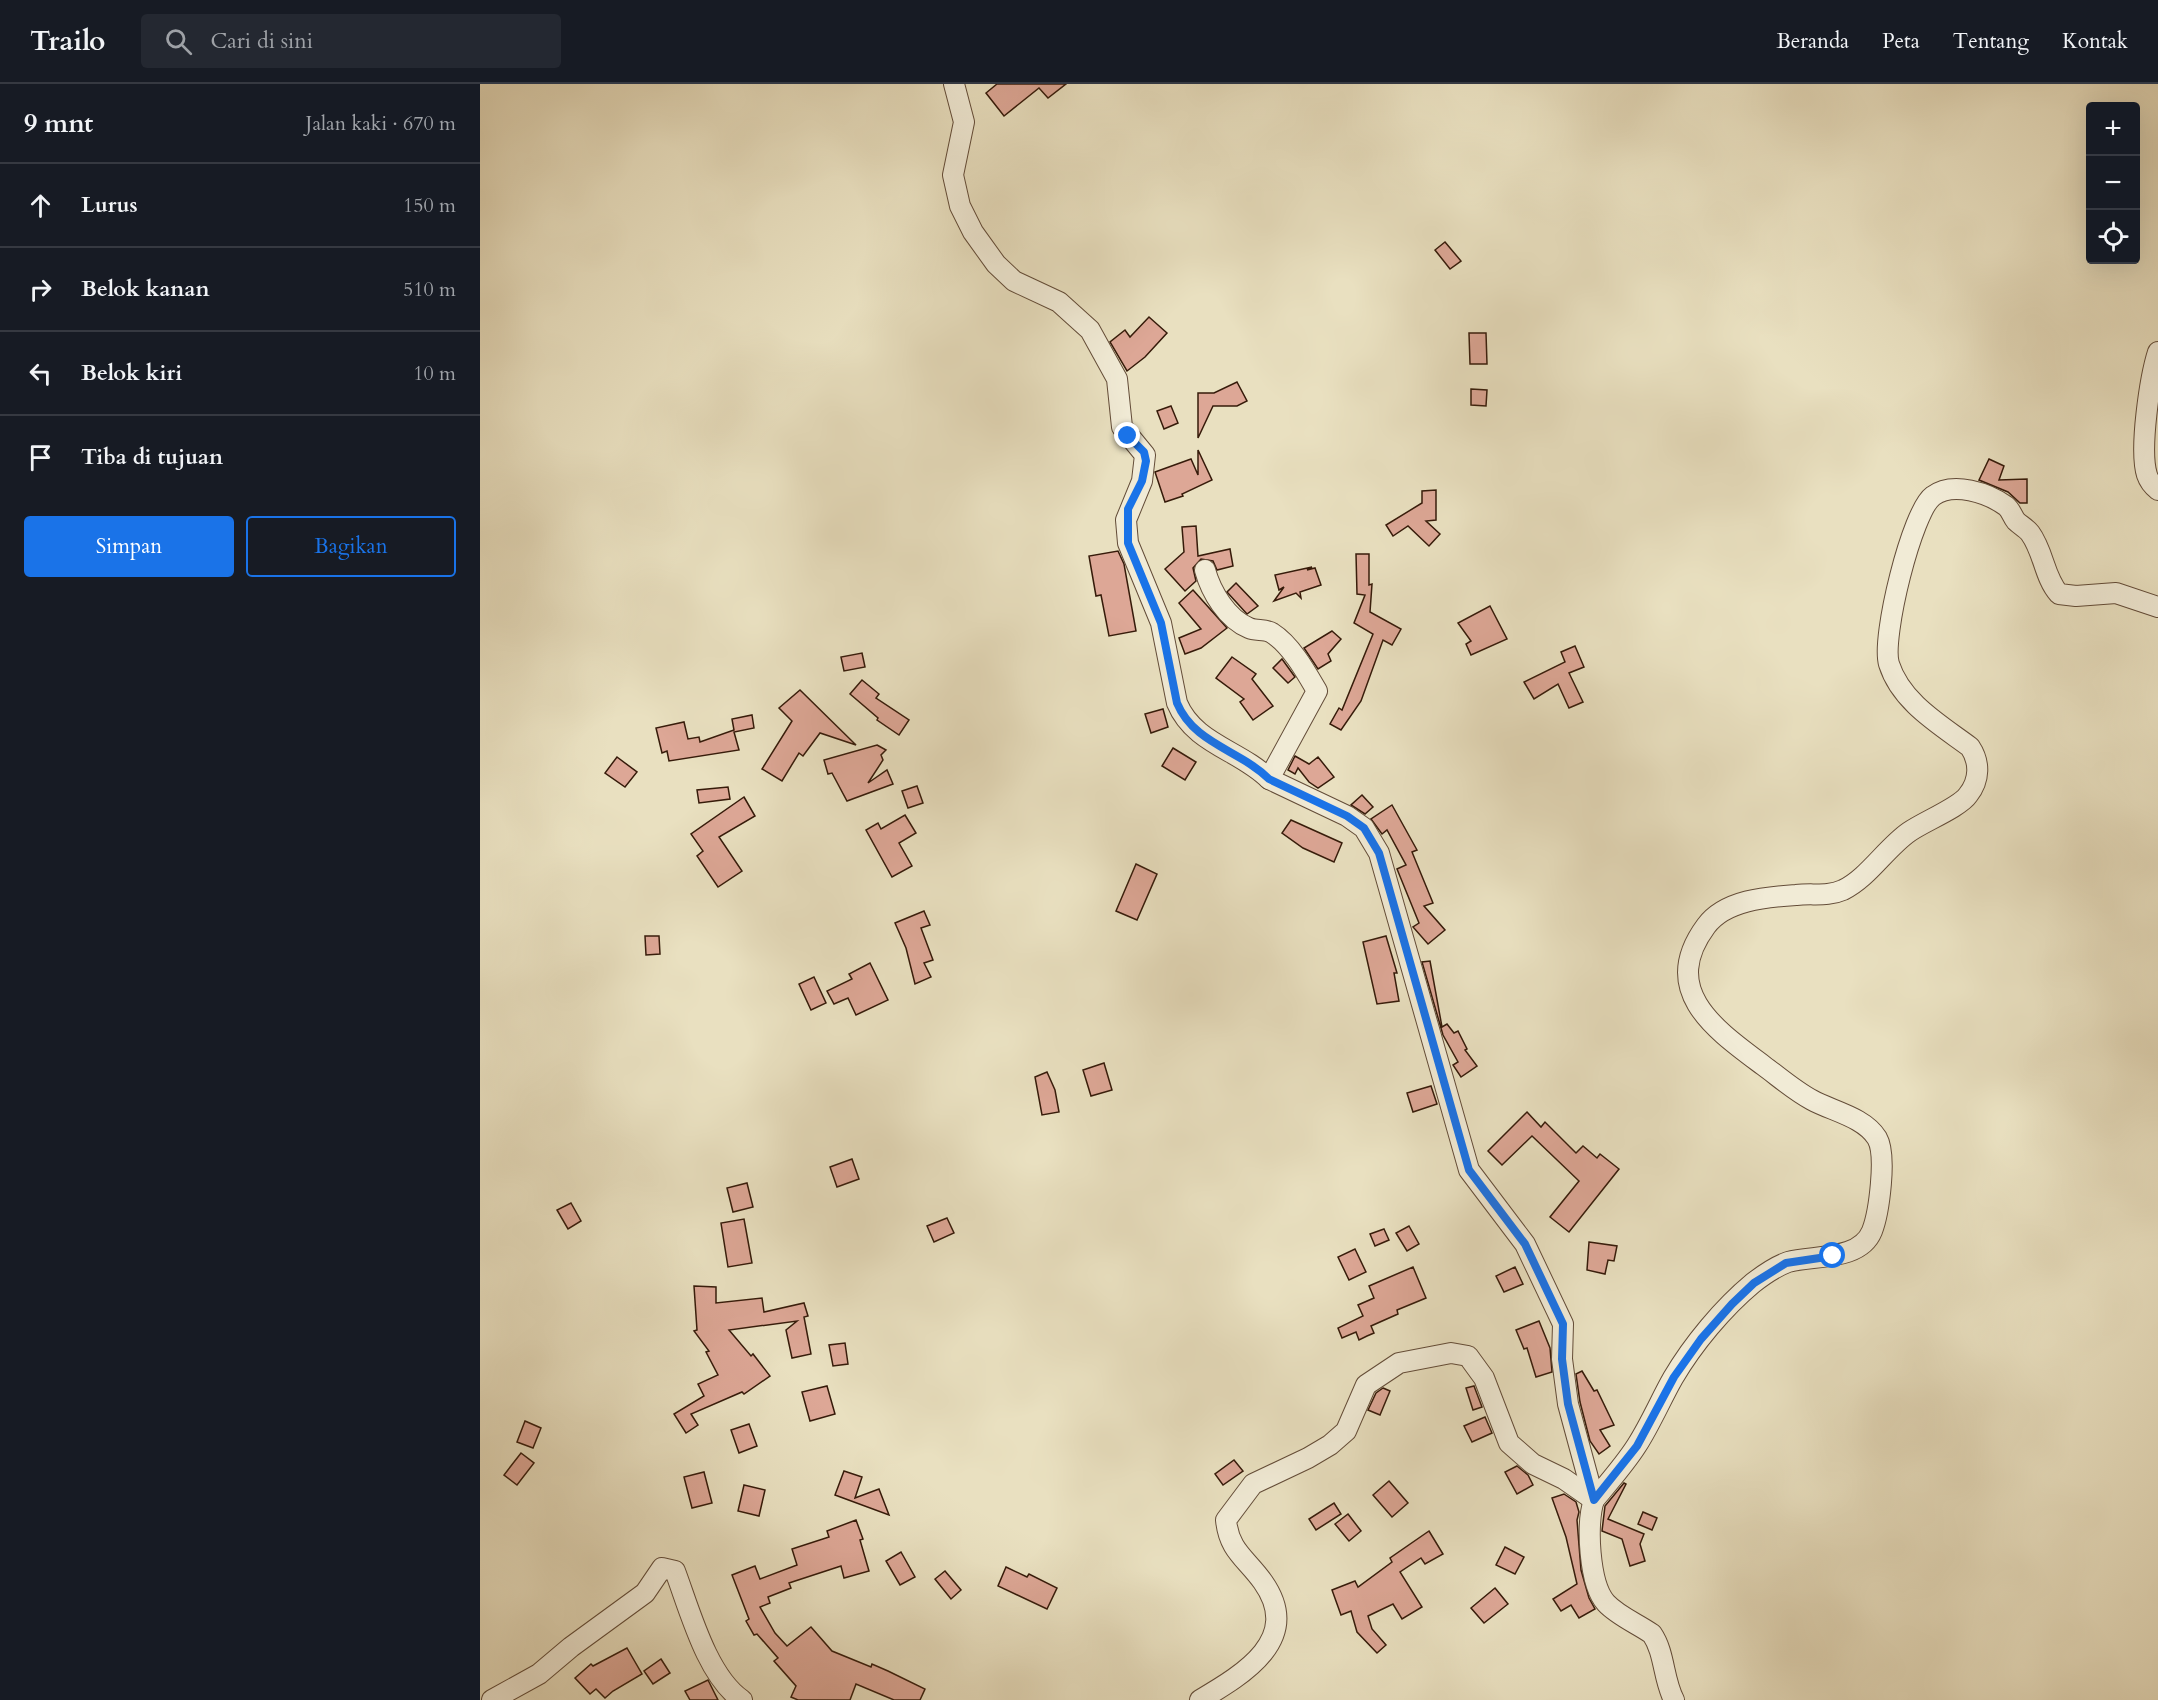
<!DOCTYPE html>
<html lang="id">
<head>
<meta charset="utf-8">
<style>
	body { margin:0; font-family:Cardo,serif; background:#242831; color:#f1f3f6 }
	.controls { position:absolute; right:18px; top:18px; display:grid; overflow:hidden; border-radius:6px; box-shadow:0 6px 24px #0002 }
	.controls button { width:54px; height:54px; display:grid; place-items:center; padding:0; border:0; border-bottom:2px solid #363941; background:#171b24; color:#f1f3f6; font:30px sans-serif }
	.stop { position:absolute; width:18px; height:18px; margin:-14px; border:4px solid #1a73e8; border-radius:50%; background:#fff }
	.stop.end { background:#1a73e8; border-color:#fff; box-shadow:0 2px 6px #0008 }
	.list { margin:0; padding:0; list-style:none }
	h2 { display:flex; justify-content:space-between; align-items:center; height:78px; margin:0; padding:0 24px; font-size:26px }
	h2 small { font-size:20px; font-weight:400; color:#9ea1a6 }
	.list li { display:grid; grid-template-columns:39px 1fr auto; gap:18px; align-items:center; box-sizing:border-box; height:84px; padding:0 24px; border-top:2px solid #363941 }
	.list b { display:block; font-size:22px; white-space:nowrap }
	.list em { font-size:20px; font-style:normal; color:#9ea1a6 }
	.actions { display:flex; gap:12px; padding:18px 24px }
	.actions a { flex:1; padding:14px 0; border:2px solid #1a73e8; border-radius:6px; text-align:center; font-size:21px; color:#1a73e8 }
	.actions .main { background:#1a73e8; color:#fff }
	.icon { flex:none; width:33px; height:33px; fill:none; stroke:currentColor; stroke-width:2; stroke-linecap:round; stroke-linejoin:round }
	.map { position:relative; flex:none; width:1678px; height:1616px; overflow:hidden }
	header { display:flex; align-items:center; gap:36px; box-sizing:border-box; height:84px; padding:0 30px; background:#171b24; border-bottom:2px solid #363941 }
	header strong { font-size:28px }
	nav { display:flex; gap:33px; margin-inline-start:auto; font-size:21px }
	.search { width:420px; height:54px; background:#242831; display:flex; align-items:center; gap:15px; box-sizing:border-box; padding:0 21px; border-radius:6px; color:#9ea1a6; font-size:22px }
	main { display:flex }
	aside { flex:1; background:#171b24 }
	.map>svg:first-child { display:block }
	.building { fill:#dda796; stroke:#361b0a; stroke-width:1.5 }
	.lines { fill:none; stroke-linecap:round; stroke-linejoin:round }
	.minor-casing { stroke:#634c38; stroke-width:22 }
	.minor { stroke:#f1ebd6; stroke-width:20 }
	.route { stroke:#1a73e8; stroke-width:8 }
</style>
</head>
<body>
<header>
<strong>Trailo</strong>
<div class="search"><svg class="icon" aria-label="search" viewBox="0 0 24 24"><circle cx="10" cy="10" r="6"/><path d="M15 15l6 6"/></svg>Cari di sini</div>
<nav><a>Beranda</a><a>Peta</a><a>Tentang</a><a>Kontak</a></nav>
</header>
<main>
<aside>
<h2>9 mnt<small>Jalan kaki · 670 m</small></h2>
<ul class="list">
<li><svg class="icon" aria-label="ahead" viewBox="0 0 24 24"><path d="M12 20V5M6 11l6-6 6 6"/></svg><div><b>Lurus</b></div><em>150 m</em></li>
<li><svg class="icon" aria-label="right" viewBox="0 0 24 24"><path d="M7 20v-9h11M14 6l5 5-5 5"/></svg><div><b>Belok kanan</b></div><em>510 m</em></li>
<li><svg class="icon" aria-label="left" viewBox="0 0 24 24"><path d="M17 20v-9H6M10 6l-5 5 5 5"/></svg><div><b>Belok kiri</b></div><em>10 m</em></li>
<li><svg class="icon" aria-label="arrive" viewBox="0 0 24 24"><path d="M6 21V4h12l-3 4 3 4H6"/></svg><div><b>Tiba di tujuan</b></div></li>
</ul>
<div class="actions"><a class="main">Simpan</a><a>Bagikan</a></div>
</aside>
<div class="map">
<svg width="1678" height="1616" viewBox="0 0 1678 1616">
	<rect width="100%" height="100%" fill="#e9e0c0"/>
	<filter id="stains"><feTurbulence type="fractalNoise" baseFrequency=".00333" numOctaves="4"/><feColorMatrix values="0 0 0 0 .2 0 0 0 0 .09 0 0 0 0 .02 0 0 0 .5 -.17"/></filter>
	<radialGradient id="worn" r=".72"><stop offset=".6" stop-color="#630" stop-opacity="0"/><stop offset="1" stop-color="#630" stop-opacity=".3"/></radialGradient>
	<g class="building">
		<polygon points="517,0 586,0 568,14 559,4 524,32 506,9"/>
		<polygon points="965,158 981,177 970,185 955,166"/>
		<polygon points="669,233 687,249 665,273 647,287 630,258 645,246 650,253"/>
		<polygon points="989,249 1006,249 1007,280 990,280"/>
		<polygon points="757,298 767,317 757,322 733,322 718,354 718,309 734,309"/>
		<polygon points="991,305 1007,306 1006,322 991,321"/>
		<polygon points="691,322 698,339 684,345 677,327"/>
		<polygon points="718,366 732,396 702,410 703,412 685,418 675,388 711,375 718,391"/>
		<polygon points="1509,375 1524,382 1519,396 1547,395 1547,419 1540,419 1528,408 1499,396"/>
		<polygon points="956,406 956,436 946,437 960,450 949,462 928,442 913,452 906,441 942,419 942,407"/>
		<polygon points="716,442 718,472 750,465 753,482 737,486 733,477 721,475 713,484 716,497 705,507 685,485 704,468 702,443"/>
		<polygon points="638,467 644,480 656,547 629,552 621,511 616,512 609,472"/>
		<polygon points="876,470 889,470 889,501 892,500 890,528 921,545 912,561 903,556 881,617 861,646 850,640 859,624 862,626 893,550 874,539 885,511 877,510"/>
		<polygon points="832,483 827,486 835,484 841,501 820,508 821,514 816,509 794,517 804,503 799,506 795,491"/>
		<polygon points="756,499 778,522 767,530 747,508"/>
		<polygon points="713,506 747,544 721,564 705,570 699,554 721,545 699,519"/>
		<polygon points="1010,522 1027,555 991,571 986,560 991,557 978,539"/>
		<polygon points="852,547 861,555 848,570 851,577 838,585 824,564"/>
		<polygon points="1095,562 1104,583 1089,589 1103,618 1089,624 1078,600 1054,615 1044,598 1085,578 1081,568"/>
		<polygon points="382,569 385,583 364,587 361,573"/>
		<polygon points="752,573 776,590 772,595 793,622 773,636 760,618 764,615 736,594"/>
		<polygon points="802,575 815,593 808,599 793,584"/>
		<polygon points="382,596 399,610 396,614 429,636 419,651 397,636 398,634 370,610"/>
		<polygon points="320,606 376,661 340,649 323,672 319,669 302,697 282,685 312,637 299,624"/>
		<polygon points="683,625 688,643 671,649 665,630"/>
		<polygon points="272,631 274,644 254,648 259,666 189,677 187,667 182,669 176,644 204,638 208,655 219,653 220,658 254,646 252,635"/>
		<polygon points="397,661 406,666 401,671 403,676 388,699 407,686 413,700 367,717 352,689 348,690 344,676"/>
		<polygon points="693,664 716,678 705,696 682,682"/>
		<polygon points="815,672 829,680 838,673 854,693 838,704 829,698 818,684 815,690 808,686"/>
		<polygon points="137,673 157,688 145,703 125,689"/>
		<polygon points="437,702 443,719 428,724 422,707"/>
		<polygon points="248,703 250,715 219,719 217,706"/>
		<polygon points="882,711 893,723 885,730 871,721"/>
		<polygon points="264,713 275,732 239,753 262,787 238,803 217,772 223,767 211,750"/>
		<polygon points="912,721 937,766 932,768 953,819 944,822 965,846 948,860 933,843 939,839 917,785 926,781 907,746 902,750 891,735"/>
		<polygon points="425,731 436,749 419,759 432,782 412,793 386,746 398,739 401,745"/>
		<polygon points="811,736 862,759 854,778 823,764 802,749"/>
		<polygon points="656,780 677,790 657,836 636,827"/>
		<polygon points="444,827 450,841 441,844 453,876 444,879 451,893 435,900 426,864 415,839"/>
		<polygon points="165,852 179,852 180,870 166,871"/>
		<polygon points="906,852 917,889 914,889 919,917 897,920 883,858"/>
		<polygon points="950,877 962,943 967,940 974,949 978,947 987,965 985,966 997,982 981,993 973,981 978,978 963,951 942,878"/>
		<polygon points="390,879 408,916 376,931 368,914 354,920 347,907 372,895 369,890"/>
		<polygon points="334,893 346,919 331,926 319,900"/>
		<polygon points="624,979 632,1006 611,1012 603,986"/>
		<polygon points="567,988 575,1006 579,1028 562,1031 555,993"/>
		<polygon points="951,1002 957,1020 933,1028 927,1009"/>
		<polygon points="1047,1028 1061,1043 1065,1038 1096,1069 1103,1062 1117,1074 1120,1070 1139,1085 1089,1148 1070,1133 1099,1097 1052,1052 1022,1081 1008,1067"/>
		<polygon points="372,1075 379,1095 357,1103 350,1083"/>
		<polygon points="267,1099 273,1123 253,1128 247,1104"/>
		<polygon points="91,1119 101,1137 88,1145 77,1126"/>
		<polygon points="467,1134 474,1149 454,1158 447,1142"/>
		<polygon points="264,1135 272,1179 248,1183 241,1139"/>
		<polygon points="929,1142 939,1160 927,1167 916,1149"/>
		<polygon points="904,1145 909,1156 895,1162 890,1150"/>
		<polygon points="1109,1158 1137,1162 1134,1177 1128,1176 1125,1190 1107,1186"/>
		<polygon points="875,1165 886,1188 869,1196 858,1173"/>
		<polygon points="933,1183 946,1214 917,1226 918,1230 891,1242 894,1249 887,1252 879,1256 876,1248 862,1254 858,1244 883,1232 878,1221 894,1214 889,1202"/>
		<polygon points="1035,1183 1043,1200 1024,1208 1016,1192"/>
		<polygon points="214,1202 236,1203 236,1219 282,1214 284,1228 324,1219 328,1232 324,1233 331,1270 312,1274 306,1246 317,1237 249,1246 271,1272 273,1270 290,1292 264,1310 262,1308 211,1330 218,1341 206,1349 194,1330 224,1312 218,1300 238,1291 226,1268 229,1267 214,1247 217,1246"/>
		<polygon points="1059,1237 1070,1264 1072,1288 1056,1293 1047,1264 1044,1265 1036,1246"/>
		<polygon points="365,1259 368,1280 353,1282 349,1261"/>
		<polygon points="1102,1287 1114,1307 1117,1306 1134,1341 1120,1346 1130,1362 1119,1370 1110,1357 1100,1318 1096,1290"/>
		<polygon points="347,1302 355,1330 330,1337 322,1308"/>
		<polygon points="994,1302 1002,1323 993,1326 986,1304"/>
		<polygon points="903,1304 910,1307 900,1331 888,1326 896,1309"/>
		<polygon points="1005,1333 1012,1349 992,1358 984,1342"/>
		<polygon points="45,1337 61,1344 53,1364 37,1358"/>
		<polygon points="269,1340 277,1362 259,1369 251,1346"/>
		<polygon points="41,1369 54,1379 37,1401 24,1391"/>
		<polygon points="754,1376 763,1387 743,1401 735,1390"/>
		<polygon points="1037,1382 1048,1391 1053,1401 1037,1410 1025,1388"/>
		<polygon points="364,1387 382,1393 375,1414 399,1405 409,1431 355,1411"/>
		<polygon points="224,1388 232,1419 212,1424 204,1393"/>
		<polygon points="909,1397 928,1419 912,1433 893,1411"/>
		<polygon points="1144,1399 1146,1400 1128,1435 1164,1450 1160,1460 1165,1477 1150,1482 1142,1455 1122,1447 1125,1422"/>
		<polygon points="264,1401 285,1406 279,1432 258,1427"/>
		<polygon points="1084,1410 1096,1418 1099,1428 1097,1436 1101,1486 1109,1514 1115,1525 1099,1534 1091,1521 1081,1527 1073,1515 1097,1500 1086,1453 1072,1414"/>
		<polygon points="854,1419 861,1430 836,1446 829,1435"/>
		<polygon points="1163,1428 1177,1434 1172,1446 1158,1440"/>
		<polygon points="868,1430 881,1447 869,1457 855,1440"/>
		<polygon points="376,1436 383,1455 380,1456 389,1487 364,1494 361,1482 309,1499 311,1504 288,1513 290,1519 280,1523 295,1549 307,1562 331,1543 352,1567 391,1583 392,1580 408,1587 445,1605 440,1616 414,1616 376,1600 370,1616 318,1616 311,1613 316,1602 294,1577 298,1574 277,1550 274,1551 266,1537 269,1535 252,1491 275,1482 280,1495 317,1481 312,1465 349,1453 347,1447"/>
		<polygon points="949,1447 963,1470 945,1480 941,1474 920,1488 942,1523 922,1535 913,1520 888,1532 892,1545 906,1561 897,1569 877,1548 871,1527 861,1531 852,1506 875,1497 878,1503 912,1478 910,1474"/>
		<polygon points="1025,1463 1044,1473 1035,1490 1016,1481"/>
		<polygon points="421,1468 435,1493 420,1501 406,1477"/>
		<polygon points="526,1483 547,1493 549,1490 577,1504 567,1525 518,1502"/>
		<polygon points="465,1487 481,1506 471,1515 455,1495"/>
		<polygon points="1015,1504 1028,1520 1004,1539 991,1524"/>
		<polygon points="147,1564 162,1590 133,1607 125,1614 116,1605 110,1610 95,1594 111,1580 113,1582"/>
		<polygon points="181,1575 190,1589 173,1600 164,1587"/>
		<polygon points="228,1596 238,1616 210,1616 205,1607"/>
	</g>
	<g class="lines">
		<defs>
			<g id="minor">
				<path d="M 474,0 L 484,38 L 473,91 L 480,122 L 493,148 L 516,180 L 534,197 L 579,218 L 610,246 L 637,295 L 642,343 L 665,371 L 662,397 L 646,436 L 648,459 L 681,539 L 697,619 C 714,660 760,666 789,695 L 867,732 L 884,744 L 899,769 L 989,1086 L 1045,1160 L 1083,1240 L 1082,1275 L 1088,1320 L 1114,1416"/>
				<path d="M 1678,268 C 1670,293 1659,366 1667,391 C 1669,397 1673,402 1678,406"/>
				<path d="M 725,486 C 731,508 747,535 769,544 C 776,547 786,545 792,549 C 811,561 826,588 837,607 L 789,695"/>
				<path d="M 12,1616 L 59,1590 L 91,1563 L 165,1509 L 182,1484 L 195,1487 C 210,1527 227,1592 262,1616"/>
				<path d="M 720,1616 C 764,1590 823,1555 783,1498 C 766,1474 749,1467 746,1436 L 773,1400 L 828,1374 L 850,1361 L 866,1347 L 886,1301 L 919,1279 L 971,1269 L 988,1272 L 1004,1294 L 1029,1359 L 1053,1380 L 1084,1395 L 1114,1416"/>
				<path d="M 1194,1616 C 1183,1595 1185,1569 1172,1550 C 1158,1540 1138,1532 1126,1519 C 1109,1500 1106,1439 1114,1416 C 1129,1398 1145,1380 1157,1361 C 1171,1339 1181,1315 1193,1294 C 1213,1260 1243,1224 1273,1199 C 1282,1192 1297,1182 1308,1178 C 1334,1171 1380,1177 1392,1147 C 1399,1129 1407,1071 1397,1054 C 1384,1033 1352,1027 1332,1016 C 1315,1007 1299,993 1284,982 C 1236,946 1178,907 1226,842 C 1245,816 1286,813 1316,811 C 1333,809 1347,813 1363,806 C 1388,794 1406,764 1429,748 C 1443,738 1480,723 1488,711 C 1500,696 1500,678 1490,663 C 1459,640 1421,618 1409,580 C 1401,554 1432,427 1453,412 C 1473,397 1508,409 1526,422 C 1531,426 1532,432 1536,437 C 1540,441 1546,444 1550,449 C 1564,468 1564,493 1579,510 L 1596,512 L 1636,509 L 1678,523"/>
			</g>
		</defs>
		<use href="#minor" class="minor-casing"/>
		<use href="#minor" class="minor"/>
	</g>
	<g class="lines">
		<path class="route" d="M 648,352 L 664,368 L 666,377 L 662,397 L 648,425 L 648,459 L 681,539 L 697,619 C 714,660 760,666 789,695 L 867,732 L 884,744 L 899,769 L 989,1086 L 1045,1160 L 1083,1240 L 1082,1275 L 1088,1320 L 1114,1416 L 1157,1362 L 1194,1293 L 1221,1255 L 1252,1220 L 1274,1199 L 1306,1179 L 1353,1172"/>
	</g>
	<rect width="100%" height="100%" filter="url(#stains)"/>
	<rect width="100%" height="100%" fill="url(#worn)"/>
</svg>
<div class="controls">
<button>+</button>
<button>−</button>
<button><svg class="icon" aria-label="locate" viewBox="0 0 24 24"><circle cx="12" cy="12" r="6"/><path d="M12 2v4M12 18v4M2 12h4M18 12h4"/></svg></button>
</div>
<div class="stop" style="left:1353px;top:1172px"></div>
<div class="stop end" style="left:648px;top:352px"></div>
</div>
</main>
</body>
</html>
